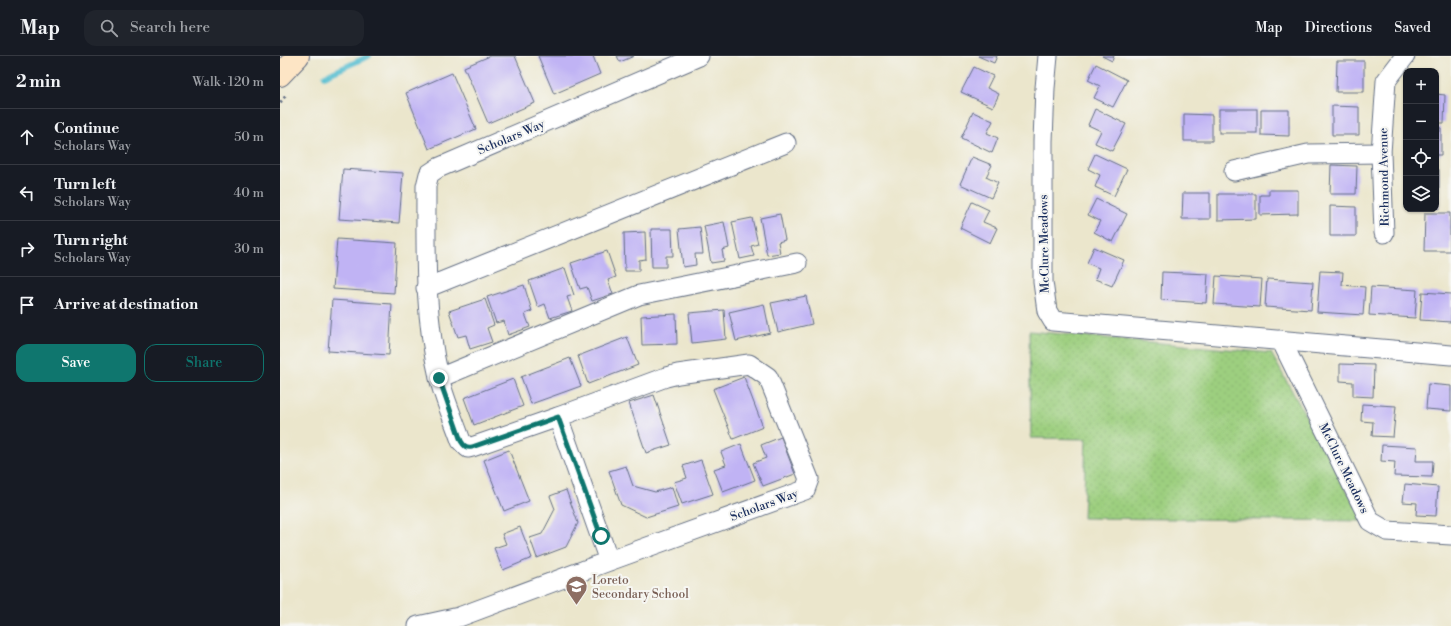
<!DOCTYPE html>
<html lang="en">
<head>
<meta charset="utf-8">
<style>
	body { margin:0; font-family:"Libre Bodoni",serif; background:#20242c; color:#f1f3f6 }
	.controls { position:absolute; right:12px; top:12px; display:grid; overflow:hidden; border-radius:8px; box-shadow:0 1px 3px #0004 }
	.controls button { width:36px; height:36px; display:grid; place-items:center; padding:0; border:0; border-bottom:1px solid #363941; background:#171b24; color:#f1f3f6; font:20px sans-serif }
	.stop { position:absolute; width:12px; height:12px; margin:-9px; border:3px solid #0f766e; border-radius:50%; background:#fff }
	.stop.end { background:#0f766e; border-color:#fff; box-shadow:0 1px 4px #0008 }
	.list { margin:0; padding:0; list-style:none }
	h2 { display:flex; justify-content:space-between; align-items:center; height:52px; margin:0; padding:0 16px; font-size:17px }
	h2 small { font-size:13px; font-weight:400; color:#9ea1a6 }
	.list li { display:grid; grid-template-columns:26px 1fr auto; gap:12px; align-items:center; box-sizing:border-box; height:56px; padding:0 16px; border-top:1px solid #363941 }
	.list b { display:block; font-size:15px; white-space:nowrap }
	.list p { margin:0; font-size:13px; white-space:nowrap; color:#9ea1a6 }
	.list em { font-size:13px; font-style:normal; color:#9ea1a6 }
	.actions { display:flex; gap:8px; padding:12px 16px }
	.actions a { flex:1; padding:9px 0; border:1px solid #0f766e; border-radius:12px; text-align:center; font-size:14px; color:#0f766e }
	.actions .main { background:#0f766e; color:#fff }
	.icon { flex:none; width:22px; height:22px; fill:none; stroke:currentColor; stroke-width:2; stroke-linecap:round; stroke-linejoin:round }
	.map { position:relative; flex:none; width:1171px; height:570px; overflow:hidden }
	header { display:flex; align-items:center; gap:24px; box-sizing:border-box; height:56px; padding:0 20px; background:#171b24; border-bottom:1px solid #363941 }
	header strong { font-size:19px }
	nav { display:flex; gap:22px; margin-inline-start:auto; font-size:14px }
	.search { width:280px; height:36px; background:#20242c; display:flex; align-items:center; gap:10px; box-sizing:border-box; padding:0 14px; border-radius:12px; color:#9ea1a6; font-size:15px }
	main { display:flex }
	aside { flex:1; background:#171b24 }
	.map>svg:first-child { display:block }
	.grass { fill:url(#grass-dots); stroke:#5c7f6e }
	.lines { fill:none; stroke-linecap:round; stroke-linejoin:round }
	.stream { stroke:#54bed0; stroke-width:5.5 }
	.building { fill:#c0b3f4 }
	.street-casing { stroke:#646f84; stroke-width:21 }
	.secondary-casing { stroke:#646f84; stroke-width:24 }
	.path { stroke:#646f84; stroke-width:2.5; stroke-dasharray:3 3; stroke-linecap:butt }
	.street { stroke:#fff; stroke-width:19 }
	.secondary { stroke:#fde5c5; stroke-width:22 }
	.route { stroke:#0f766e; stroke-width:5 }
	.labels { text-anchor:middle; stroke-width:4; stroke-linejoin:round; paint-order:stroke }
	.street-label { font-size:12px; fill:#1b2f5e; stroke:#f6f6f2 }
	.education-label { font-size:12px; fill:#785e54; stroke:#f6f6f2; text-anchor:start }
</style>
</head>
<body>
<header>
<strong>Map</strong>
<div class="search"><svg class="icon" aria-label="search" viewBox="0 0 24 24"><circle cx="10" cy="10" r="6"/><path d="M15 15l6 6"/></svg>Search here</div>
<nav><a>Map</a><a>Directions</a><a>Saved</a></nav>
</header>
<main>
<aside>
<h2>2 min<small>Walk · 120 m</small></h2>
<ul class="list">
<li><svg class="icon" aria-label="ahead" viewBox="0 0 24 24"><path d="M12 20V5M6 11l6-6 6 6"/></svg><div><b>Continue</b><p>Scholars Way</p></div><em>50 m</em></li>
<li><svg class="icon" aria-label="left" viewBox="0 0 24 24"><path d="M17 20v-9H6M10 6l-5 5 5 5"/></svg><div><b>Turn left</b><p>Scholars Way</p></div><em>40 m</em></li>
<li><svg class="icon" aria-label="right" viewBox="0 0 24 24"><path d="M7 20v-9h11M14 6l5 5-5 5"/></svg><div><b>Turn right</b><p>Scholars Way</p></div><em>30 m</em></li>
<li><svg class="icon" aria-label="arrive" viewBox="0 0 24 24"><path d="M6 21V4h12l-3 4 3 4H6"/></svg><div><b>Arrive at destination</b></div></li>
</ul>
<div class="actions"><a class="main">Save</a><a>Share</a></div>
</aside>
<div class="map">
<svg width="1171" height="570" viewBox="0 0 1171 570">
	<defs>
		<pattern id="grass-dots" width="8" height="8" patternUnits="userSpaceOnUse"><rect width="8" height="8" fill="#9dcf7f"/><path d="M2 2h.1M6 6h.1" fill="none" stroke="#87b270" stroke-width="1.8" stroke-linecap="round"/></pattern>
	</defs>
	<rect width="100%" height="100%" fill="#f6f6f2"/>
	<filter id="ink" filterUnits="userSpaceOnUse"><feTurbulence type="fractalNoise" baseFrequency=".025" numOctaves="2"/><feDisplacementMap in="SourceGraphic" scale="8" xChannelSelector="R" yChannelSelector="G"/><feConvolveMatrix kernelMatrix="1 2 1 2 8 2 1 2 1" color-interpolation-filters="sRGB"/></filter>
	<filter id="wash" filterUnits="userSpaceOnUse"><feTurbulence type="fractalNoise" baseFrequency=".012" numOctaves="4" result="noise"/><feDisplacementMap in="SourceGraphic" scale="16" xChannelSelector="R" yChannelSelector="G"/><feGaussianBlur stdDeviation="0.9" result="paint"/><feColorMatrix in="noise" values="0 0 0 0 0 0 0 0 0 0 0 0 0 0 0 0 0 1.4 0 .05"/><feComposite in="paint" operator="in"/></filter>
	<g filter="url(#wash)">
		<rect width="100%" height="100%" fill="#ebe6cc"/>
		<polygon class="grass" points="749,275 991,297 1084,465 803,462 806,383 751,382"/>
		<g class="lines">
			<polyline class="stream" points="45,20 89,0"/>
		</g>
		<g id="blocks">
			<g class="building">
				<polygon points="210,0 235,0 255,47 208,67 184,11"/>
				<polygon points="258,0 313,0 320,18 274,38"/>
				<polygon points="337,0 354,0 340,6"/>
				<polygon points="698,0 717,0 714,7"/>
				<polygon points="822,0 834,0 832,5"/>
				<polygon points="1057,5 1084,5 1084,36 1056,36"/>
				<polygon points="816,8 847,24 833,51 814,42 820,30 808,24"/>
				<polygon points="694,11 713,20 707,32 719,38 713,51 681,36"/>
				<polygon points="172,17 196,73 149,93 126,37"/>
				<polygon points="1156,38 1165,39 1164,67 1156,67"/>
				<polygon points="1052,50 1079,51 1079,79 1052,79"/>
				<polygon points="815,53 846,68 832,95 815,87 821,75 808,69"/>
				<rect x="939" y="53" width="38" height="24"/>
				<polygon points="981,54 1009,54 1009,80 981,79"/>
				<polygon points="693,56 713,65 707,77 718,82 712,97 681,82"/>
				<polygon points="904,58 932,59 932,85 904,85"/>
				<polygon points="1156,71 1161,72 1161,99 1156,99"/>
				<polygon points="815,98 847,113 834,140 815,131 820,119 808,113"/>
				<polygon points="692,101 712,109 706,121 718,127 711,142 680,128"/>
				<polygon points="1051,109 1077,110 1076,138 1050,138"/>
				<polygon points="63,113 123,117 119,167 59,163"/>
				<rect x="1156" y="114" width="3" height="38"/>
				<polygon points="989,134 1018,134 1018,158 980,159 980,139 989,139"/>
				<polygon points="903,137 930,137 930,163 902,163"/>
				<polygon points="938,138 976,138 976,163 938,164"/>
				<polygon points="816,143 847,158 833,186 814,176 820,165 808,159"/>
				<polygon points="692,146 709,154 703,166 717,172 710,187 680,172"/>
				<polygon points="1050,150 1076,151 1076,180 1050,180"/>
				<polygon points="1145,157 1170,157 1170,195 1144,195"/>
				<polygon points="500,158 505,184 498,186 500,197 487,199 480,162"/>
				<polygon points="472,162 478,188 471,190 474,200 460,203 452,166"/>
				<polygon points="444,166 449,192 442,194 444,205 431,207 424,170"/>
				<polygon points="420,171 423,198 415,198 416,209 403,211 399,173"/>
				<polygon points="371,173 392,173 393,200 386,200 386,211 372,211"/>
				<polygon points="365,176 366,203 359,204 359,215 345,215 344,177"/>
				<polygon points="57,183 117,187 114,237 53,233"/>
				<polygon points="814,191 844,204 832,230 815,223 819,212 807,207"/>
				<polygon points="327,195 336,221 328,224 333,238 312,245 307,231 300,233 291,207"/>
				<polygon points="285,212 294,239 287,241 292,255 270,262 265,248 258,251 249,225"/>
				<polygon points="1040,215 1063,216 1062,229 1085,231 1083,259 1037,256"/>
				<polygon points="882,216 928,218 926,247 881,244"/>
				<polygon points="936,220 982,223 980,251 934,248"/>
				<polygon points="987,223 1033,226 1031,254 985,251"/>
				<polygon points="244,229 252,255 245,258 250,271 228,279 224,265 216,267 207,241"/>
				<polygon points="1091,231 1137,234 1135,262 1089,259"/>
				<polygon points="1142,236 1171,238 1171,266 1140,264"/>
				<polygon points="526,240 532,268 498,276 491,247"/>
				<polygon points="205,243 214,269 207,272 212,286 190,293 186,279 178,281 169,255"/>
				<polygon points="52,244 112,248 109,299 48,295"/>
				<polygon points="484,248 490,277 456,285 449,256"/>
				<polygon points="444,254 446,283 412,287 409,257"/>
				<polygon points="396,258 397,288 362,289 361,260"/>
				<polygon points="347,281 358,309 308,328 298,300"/>
				<polygon points="290,302 301,330 251,348 241,321"/>
				<polygon points="1060,308 1094,309 1093,341 1073,340 1073,326 1060,325"/>
				<polygon points="464,321 483,371 453,383 433,333"/>
				<polygon points="233,323 243,350 194,369 184,342"/>
				<polygon points="1148,328 1171,330 1171,355 1146,353"/>
				<polygon points="374,339 391,389 366,397 349,347"/>
				<polygon points="1082,348 1116,350 1113,381 1092,380 1093,366 1081,365"/>
				<polygon points="501,381 515,418 483,430 473,407 486,402 481,389"/>
				<polygon points="461,388 475,424 443,436 434,413 446,409 441,396"/>
				<polygon points="1102,389 1137,391 1136,405 1153,405 1152,421 1114,420 1115,406 1101,405"/>
				<polygon points="229,394 249,445 224,455 204,404"/>
				<polygon points="421,404 433,438 402,448 394,426 407,422 403,410"/>
				<polygon points="346,410 353,430 375,436 392,431 398,451 366,461 341,449 329,415"/>
				<polygon points="1125,428 1158,431 1156,460 1136,459 1137,447 1123,446"/>
				<polygon points="286,434 298,467 286,491 257,502 250,482 262,478 275,453 270,440"/>
				<polygon points="240,471 252,502 223,514 214,492 226,488 222,478"/>
			</g>
		</g>
	</g>
	<g filter="url(#ink)">
		<use href="#blocks" fill-opacity="0" stroke="#646f84" stroke-width="1"/>
		<g class="lines">
			<defs>
				<g id="street">
					<polyline points="768,0 765,32 763,85 763,226 767,255 773,265 1171,299"/>
					<polyline points="954,115 1028,98 1101,97"/>
					<polyline points="1104,177 1101,97 1106,25 1125,0"/>
					<polyline points="146,232 506,87"/>
					<polyline points="1001,284 1090,465 1107,475 1171,479"/>
					<polyline points="159,322 359,239 517,207"/>
					<path d="M 278,361 L 192,391 L 188,392 L 181,385 C 174,364 164,343 159,321 C 144,259 146,194 146,130 L 149,118 L 158,112 L 419,0"/>
					<polyline points="138,570 179,561 329,505 525,434 529,423 488,321 469,308 398,318 386,321 278,361 329,505"/>
				</g>
				<polyline id="secondary" points="0,19 18,0"/>
			</defs>
			<use href="#street" class="street-casing"/>
			<use href="#secondary" class="secondary-casing"/>
			<polyline class="path" points="0,47 7,38"/>
			<use href="#street" class="street"/>
			<use href="#secondary" class="secondary"/>
		</g>
	</g>
	<g class="lines" filter="url(#ink)">
		<path class="route" d="M 159,322 L 181,385 C 184,390 186,392 192,391 L 278,361 L 321,480"/>
	</g>
	<defs>
		<symbol id="school-pin" viewBox="-11 -11 22 30"><path d="M0 17L-7.5 6A9.5 9.5 0 1 1 7.5 6Z" fill="#8d6e63" stroke="#f6f6f2"/><path d="M0-5L7-2L0 1L-7-2ZM-4 1L0 2.5L4 1V4Q0 6-4 4Z" fill="#fff"/></symbol>
	</defs>
	<g fill-rule="evenodd">
		<use href="#school-pin" x="284" y="518" width="25" height="34"/>
	</g>
	<g class="labels">
		<g class="street-label">
			<text transform="translate(231 81) rotate(-23)" y="4">Scholars Way</text>
			<text transform="translate(1104 121) rotate(-91)" y="4">Richmond Avenue</text>
			<text transform="translate(764 188) rotate(-91)" y="4">McClure Meadows</text>
			<text transform="translate(1064 412) rotate(64)" y="4">McClure Meadows</text>
			<text transform="translate(484 449) rotate(-20)" y="4">Scholars Way</text>
		</g>
		<g class="education-label">
			<text x="312" y="528">Loreto<tspan x="312" dy="14">Secondary School</tspan></text>
		</g>
	</g>
</svg>
<div class="controls">
<button>+</button>
<button>−</button>
<button><svg class="icon" aria-label="locate" viewBox="0 0 24 24"><circle cx="12" cy="12" r="6"/><path d="M12 2v4M12 18v4M2 12h4M18 12h4"/></svg></button>
<button><svg class="icon" aria-label="layers" viewBox="0 0 24 24"><path d="M12 4l9 5-9 5-9-5zM3 14l9 5 9-5"/></svg></button>
</div>
<div class="stop" style="left:321px;top:480px"></div>
<div class="stop end" style="left:159px;top:322px"></div>
</div>
</main>
</body>
</html>
